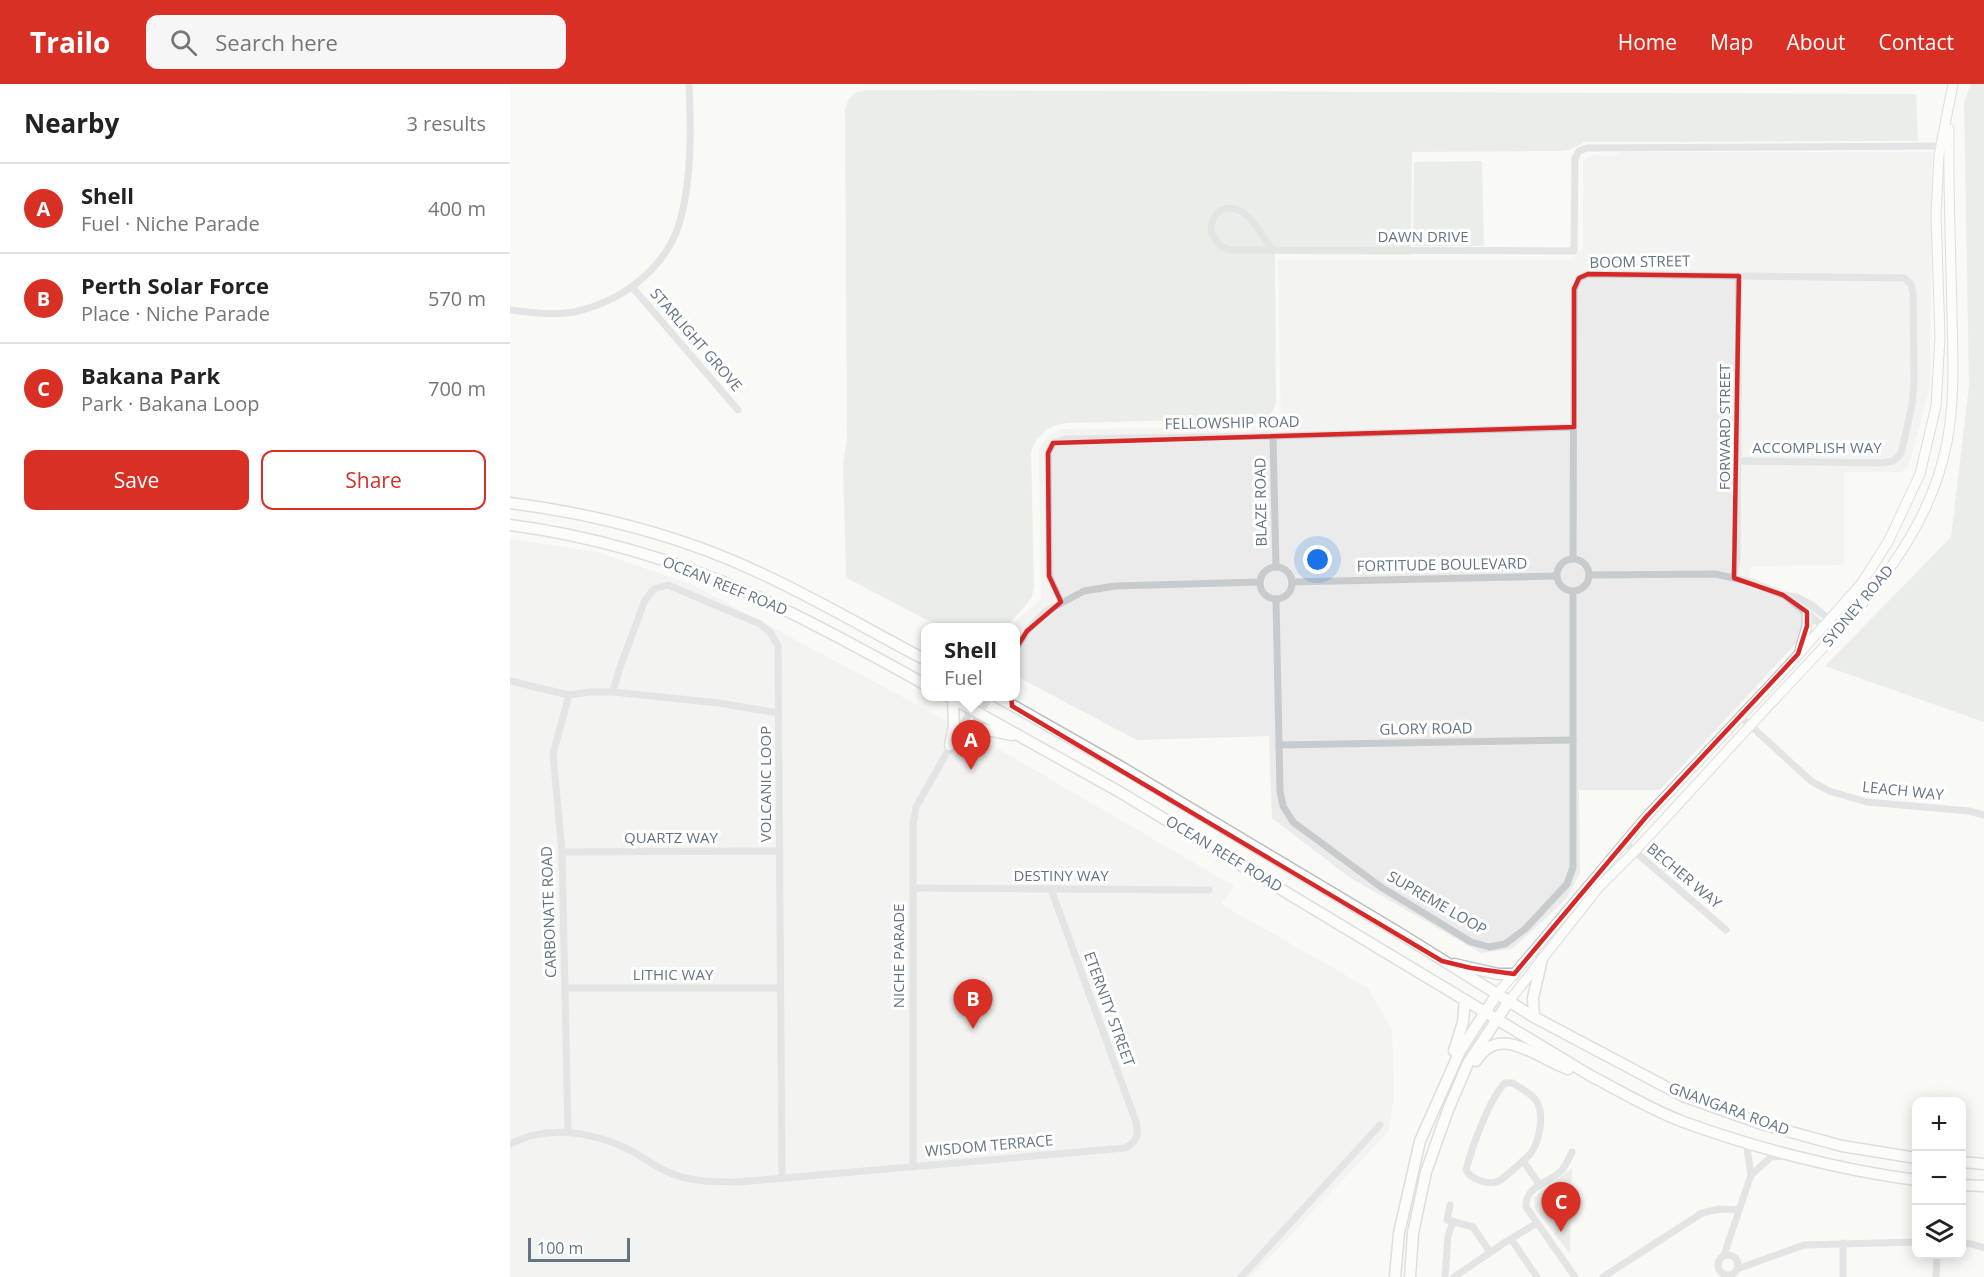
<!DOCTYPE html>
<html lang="en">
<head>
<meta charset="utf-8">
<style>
	body { margin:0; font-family:"Open Sans",sans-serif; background:#f6f6f6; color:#222 }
	.controls { position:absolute; right:18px; bottom:18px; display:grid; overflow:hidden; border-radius:12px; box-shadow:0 3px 15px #0003 }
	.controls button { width:54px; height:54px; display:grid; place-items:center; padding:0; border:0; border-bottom:2px solid #e0e0e0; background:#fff; color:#222; font:30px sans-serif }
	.scale { position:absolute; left:18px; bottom:15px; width:102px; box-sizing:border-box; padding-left:6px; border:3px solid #637483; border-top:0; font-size:16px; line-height:21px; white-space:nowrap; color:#637483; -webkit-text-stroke:4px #fff; paint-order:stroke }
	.you { position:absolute; left:808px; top:476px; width:21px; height:21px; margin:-15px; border:4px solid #fff; border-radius:50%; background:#1a73e8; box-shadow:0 0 0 9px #1a73e833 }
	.badge { display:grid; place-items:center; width:39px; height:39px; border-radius:50%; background:#d93025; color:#fff; font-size:20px; font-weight:700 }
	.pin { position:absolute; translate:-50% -50px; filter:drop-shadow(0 2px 3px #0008) }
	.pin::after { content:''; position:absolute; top:32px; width:21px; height:18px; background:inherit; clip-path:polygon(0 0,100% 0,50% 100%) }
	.popup { position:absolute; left:411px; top:539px; width:99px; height:78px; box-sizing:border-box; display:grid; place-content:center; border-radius:12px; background:#fff; filter:drop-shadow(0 2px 4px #0005); font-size:20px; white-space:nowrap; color:#767676 }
	.popup b { font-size:22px; color:#222 }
	.popup::after { content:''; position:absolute; left:50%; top:100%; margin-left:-12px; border:12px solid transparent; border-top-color:#fff }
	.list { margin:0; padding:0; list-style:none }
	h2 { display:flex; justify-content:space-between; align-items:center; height:78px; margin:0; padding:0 24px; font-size:26px }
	h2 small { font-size:20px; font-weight:400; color:#767676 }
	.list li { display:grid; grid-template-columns:39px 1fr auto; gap:18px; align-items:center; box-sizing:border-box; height:90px; padding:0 24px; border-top:2px solid #e0e0e0 }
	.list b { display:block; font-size:22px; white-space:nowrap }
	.list p { margin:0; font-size:20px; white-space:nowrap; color:#767676 }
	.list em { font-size:20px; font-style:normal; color:#767676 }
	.actions { display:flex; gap:12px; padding:18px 24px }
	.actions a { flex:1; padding:14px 0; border:2px solid #d93025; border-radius:12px; text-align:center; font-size:21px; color:#d93025 }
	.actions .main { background:#d93025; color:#fff }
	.icon { flex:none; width:33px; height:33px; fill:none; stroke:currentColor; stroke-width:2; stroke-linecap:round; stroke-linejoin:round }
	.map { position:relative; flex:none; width:1474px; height:1193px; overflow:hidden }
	header { display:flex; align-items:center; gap:36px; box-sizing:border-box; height:84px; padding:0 30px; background:#d93025; color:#fff }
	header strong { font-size:28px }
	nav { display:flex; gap:33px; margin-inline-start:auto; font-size:21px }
	.search { width:420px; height:54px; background:#f6f6f6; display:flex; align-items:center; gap:15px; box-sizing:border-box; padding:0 21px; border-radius:12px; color:#767676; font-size:22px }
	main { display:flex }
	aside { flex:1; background:#fff }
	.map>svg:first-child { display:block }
	.built { fill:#eaebea }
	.green { fill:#dae1d7 }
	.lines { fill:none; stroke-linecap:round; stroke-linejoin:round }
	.secondary-casing { stroke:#b9bec3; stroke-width:11 }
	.primary-casing { stroke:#babec2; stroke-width:13 }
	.street { stroke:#c7cbce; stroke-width:7 }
	.secondary { stroke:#fff; stroke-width:9 }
	.primary { stroke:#fff; stroke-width:10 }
	.marked { fill:none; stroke:#d62828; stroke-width:4.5; stroke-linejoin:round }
	.labels { text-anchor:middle; stroke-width:6; stroke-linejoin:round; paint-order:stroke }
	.street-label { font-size:15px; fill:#637483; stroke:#fff }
</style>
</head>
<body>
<header>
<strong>Trailo</strong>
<div class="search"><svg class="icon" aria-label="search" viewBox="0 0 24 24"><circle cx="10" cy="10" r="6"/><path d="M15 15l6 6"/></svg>Search here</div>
<nav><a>Home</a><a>Map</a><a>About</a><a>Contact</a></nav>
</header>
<main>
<aside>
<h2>Nearby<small>3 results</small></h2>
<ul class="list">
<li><span class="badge">A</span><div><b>Shell</b><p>Fuel · Niche Parade</p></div><em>400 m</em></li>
<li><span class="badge">B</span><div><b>Perth Solar Force</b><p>Place · Niche Parade</p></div><em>570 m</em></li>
<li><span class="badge">C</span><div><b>Bakana Park</b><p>Park · Bakana Loop</p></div><em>700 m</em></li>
</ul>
<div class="actions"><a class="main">Save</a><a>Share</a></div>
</aside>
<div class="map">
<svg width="1474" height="1193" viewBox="0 0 1474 1193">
	<rect width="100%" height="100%" fill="#f9f9f6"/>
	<g class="built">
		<polygon points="1110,68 1422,68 1420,303 1398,383 1391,388 1334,388 1334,481 1241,482 1239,493 1298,516 1315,528 1150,706 1069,706 1070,789 1056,815 1002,865 971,869 839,793 762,734 759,652 627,656 506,592 506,544 502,544 504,538 531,516 529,365 539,352 552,345 771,343 768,176 1061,176 1073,164 1073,78 1080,71 1102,72"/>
		<polygon points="0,455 87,468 183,501 473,656 724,802 711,820 858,904 882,946 884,1014 878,1048 741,1193 0,1193"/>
	</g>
	<g class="green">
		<polygon points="1461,0 1474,0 1474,638 1315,582 1441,453 1459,301 1454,18"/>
		<path d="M 355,6 L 1406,10 L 1408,57 L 1075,58 L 1059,66 L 1049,67 L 902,68 L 901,171 L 765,170 L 766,318 C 764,328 760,332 750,334 L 558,339 C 539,341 527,350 521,368 L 524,503 L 522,513 L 497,543 L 430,543 L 337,494 L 336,491 L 333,380 L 337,355 L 335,27 C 337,14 343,8 355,6 Z"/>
		<polygon points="972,77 974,162 903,162 904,78"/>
		<polygon points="1062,1084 1060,1170 1025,1125 1024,1113"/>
	</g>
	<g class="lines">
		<defs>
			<g id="secondary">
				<polyline points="1290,565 1297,542 1297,528"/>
				<polyline points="987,910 1136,733 1278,582 1351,500 1378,458 1410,390 1426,322 1430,253 1426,131 1429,71 1443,0"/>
				<path d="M 999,917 L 1089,803 L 1124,768 C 1172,717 1218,665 1266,614 C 1336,538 1417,464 1437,358 C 1445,316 1443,273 1442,231 C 1441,169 1438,107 1439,45"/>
			</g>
			<g id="primary">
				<path d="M 0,419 C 85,430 172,452 250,489 C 307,515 360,547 416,576"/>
				<path d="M 0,441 C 83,452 165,476 241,510 C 301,537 359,569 416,601"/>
				<path d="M 438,612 L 608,707 L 1081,992 C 1110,1007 1140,1025 1171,1037 C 1244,1064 1330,1086 1406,1096"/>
				<polyline points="486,612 613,684 886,847 1024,933 1173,1012 1255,1041 1332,1062 1406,1074"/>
				<polyline points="460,647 472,645 502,651"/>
				<polyline points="440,661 444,642 443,616"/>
				<polyline points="944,880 988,890 1004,890"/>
				<polyline points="1024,933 1023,914 1032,875"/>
				<polyline points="944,967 953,938 955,916"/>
				<path d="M 966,977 C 990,938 1028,975 1058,985"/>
				<polyline points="1452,1078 1474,1080"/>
				<polyline points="1452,1101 1474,1102"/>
				<polyline points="885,1193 889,1149 910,1057 950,967 987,910"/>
				<polyline points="900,1193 903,1149 916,1088 938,1026 958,979 999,917"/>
			</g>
		</defs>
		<use href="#secondary" class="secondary-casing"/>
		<use href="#primary" class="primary-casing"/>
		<g class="street">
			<path d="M 762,166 C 751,150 735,114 710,127 C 702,132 701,141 701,148 L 709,161 L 720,166 L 1064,167 L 1065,74 L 1069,67 L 1077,64 L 1433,62"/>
			<polyline points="123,204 228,326"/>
			<path d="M 0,226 C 22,229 47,232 68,227 C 114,216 157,183 170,137 C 182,94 181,44 179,0"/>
			<polyline points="763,352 766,483"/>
			<circle cx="1063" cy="491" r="16"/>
			<polyline points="1063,475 1064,205 1069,194 1078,190 1394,194 1401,200 1403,208 1404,299 1402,321 1391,370 1383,377 1373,379 1228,377"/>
			<circle cx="766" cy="499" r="16"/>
			<polyline points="1079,491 1205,490 1237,497 1273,511 1287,513 1302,521 1331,545"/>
			<polyline points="1224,494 1227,474 1229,192"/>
			<polyline points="782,498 1046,492"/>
			<polyline points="1275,512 1324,551"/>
			<polyline points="766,515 770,707 773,722 783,738 871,803 961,858 979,863 995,860 1015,845 1057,800 1063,783 1063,508"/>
			<polyline points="551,518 539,492 538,369 543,359 555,355 763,352 1064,343"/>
			<polyline points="506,565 517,547 535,528 574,507 605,502 750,498"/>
			<polyline points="0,597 59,611 79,608 103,608 209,619 268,629"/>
			<polyline points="103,608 109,586 135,516 144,505 158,501 250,540 260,548 268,562 272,1094"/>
			<polyline points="1230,632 1301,697 1319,707 1357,718 1459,727 1474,731"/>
			<polyline points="769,661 1063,656"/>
			<polyline points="440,666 460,647 480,612"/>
			<polyline points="1114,758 1216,846"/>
			<polyline points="52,768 270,767"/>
			<polyline points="403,804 699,806"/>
			<polyline points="55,904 270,904"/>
			<path d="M 995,999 L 1003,999 C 1011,1005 1024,1010 1028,1020 C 1034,1033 1029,1058 1021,1069 C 1017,1074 994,1094 989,1097 C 978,1102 961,1095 956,1086 C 962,1063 979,1015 995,999 Z"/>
			<polyline points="58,1047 52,768 43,670 59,611"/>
			<path d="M 0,1060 C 39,1040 83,1048 120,1066 C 133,1073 146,1084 160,1089 C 182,1098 205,1098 228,1098 L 615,1064 C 627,1058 629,1051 626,1038 L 541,805"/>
			<path d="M 1062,1068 C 1059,1074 1056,1081 1052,1086 C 1040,1099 1015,1101 1016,1123 L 1065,1193"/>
			<polyline points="1013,1077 1030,1101"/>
			<polyline points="403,1083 403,741 406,723 469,612"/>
			<polyline points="1241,1091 1261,1073 1273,1072"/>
			<polyline points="940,1121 937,1136 963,1143 980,1168"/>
			<polyline points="1001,1155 1027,1193"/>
			<polyline points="1333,1159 1333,1193"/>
			<polyline points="1452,1159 1462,1160 1474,1164"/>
			<polyline points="1214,1171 1241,1091 1236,1057"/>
			<circle cx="1218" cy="1181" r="10"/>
			<polyline points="1227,1185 1294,1161 1406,1158"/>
			<polyline points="731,1193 870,1041"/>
			<polyline points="935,1193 938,1152 943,1137"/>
			<polyline points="944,1193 997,1157 1027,1139"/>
			<polyline points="1093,1193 1192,1129 1210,1125 1229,1126"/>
			<polyline points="1426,1193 1427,1170"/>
		</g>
		<use href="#secondary" class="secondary"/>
		<use href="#primary" class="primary"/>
	</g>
	<path d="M0 0H1474V1193H0ZM 1078,190 L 1229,192 L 1224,494 L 1273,511 L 1297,528 L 1297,542 L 1288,570 L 1136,733 L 1004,890 L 961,884 L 932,877 L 502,622 L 498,577 L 517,547 L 551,518 L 539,492 L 538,369 L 543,359 L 1064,343 L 1064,205 L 1069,194 Z" fill="#f9f9f6" fill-opacity=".55" fill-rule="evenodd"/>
	<path class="marked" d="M 1078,190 L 1229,192 L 1224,494 L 1273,511 L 1297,528 L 1297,542 L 1288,570 L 1136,733 L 1004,890 L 961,884 L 932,877 L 502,622 L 498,577 L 517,547 L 551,518 L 539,492 L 538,369 L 543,359 L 1064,343 L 1064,205 L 1069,194 Z"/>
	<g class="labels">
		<g class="street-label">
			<text x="913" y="158">DAWN DRIVE</text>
			<text transform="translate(1130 178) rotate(-1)" y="5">BOOM STREET</text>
			<text transform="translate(186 256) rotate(49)" y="5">STARLIGHT GROVE</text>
			<text transform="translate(722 339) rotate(-1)" y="5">FELLOWSHIP ROAD</text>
			<text transform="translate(1215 343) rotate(-90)" y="5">FORWARD STREET</text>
			<text x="1307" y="369">ACCOMPLISH WAY</text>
			<text transform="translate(751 418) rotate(-91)" y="5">BLAZE ROAD</text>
			<text transform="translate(932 481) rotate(-1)" y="5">FORTITUDE BOULEVARD</text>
			<text transform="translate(215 502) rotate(22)" y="5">OCEAN REEF ROAD</text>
			<text transform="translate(1348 522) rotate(-50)" y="5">SYDNEY ROAD</text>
			<text transform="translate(916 645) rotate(-1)" y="5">GLORY ROAD</text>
			<text transform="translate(256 700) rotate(-90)" y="5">VOLCANIC LOOP</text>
			<text transform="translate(1393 707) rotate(6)" y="5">LEACH WAY</text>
			<text x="161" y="759">QUARTZ WAY</text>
			<text transform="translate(714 770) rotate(31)" y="5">OCEAN REEF ROAD</text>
			<text x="551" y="797">DESTINY WAY</text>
			<text transform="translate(1174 792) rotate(40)" y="5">BECHER WAY</text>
			<text transform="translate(927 819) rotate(30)" y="5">SUPREME LOOP</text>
			<text transform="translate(39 828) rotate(-92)" y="5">CARBONATE ROAD</text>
			<text transform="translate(389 872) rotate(-90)" y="5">NICHE PARADE</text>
			<text x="163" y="896">LITHIC WAY</text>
			<text transform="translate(599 925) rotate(70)" y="5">ETERNITY STREET</text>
			<text transform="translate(1219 1025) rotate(20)" y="5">GNANGARA ROAD</text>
			<text transform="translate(479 1062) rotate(-5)" y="5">WISDOM TERRACE</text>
		</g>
	</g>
</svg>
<div class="controls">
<button>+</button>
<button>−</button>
<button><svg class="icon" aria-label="layers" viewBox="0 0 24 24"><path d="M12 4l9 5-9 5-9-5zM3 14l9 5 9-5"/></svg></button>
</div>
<div class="scale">100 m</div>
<div class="you"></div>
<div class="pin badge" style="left:461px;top:686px">A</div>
<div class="popup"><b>Shell</b>Fuel</div>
<div class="pin badge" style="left:463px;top:945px">B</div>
<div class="pin badge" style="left:1051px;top:1148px">C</div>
</div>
</main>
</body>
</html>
